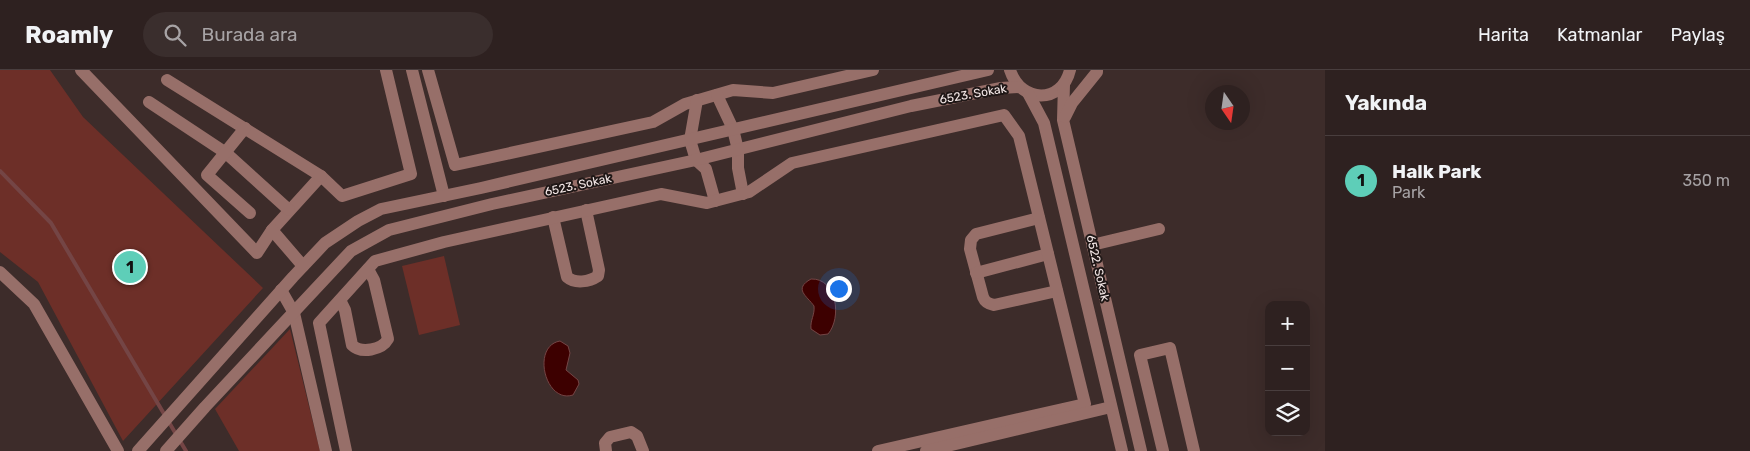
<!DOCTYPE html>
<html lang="tr">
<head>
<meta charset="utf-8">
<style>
	body { margin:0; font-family:Rubik,sans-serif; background:#3a2e2d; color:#f1f3f6 }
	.controls { position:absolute; right:15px; bottom:15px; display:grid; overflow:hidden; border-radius:10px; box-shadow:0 5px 20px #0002 }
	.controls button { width:45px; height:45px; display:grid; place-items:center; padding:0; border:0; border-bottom:1px solid #493e3e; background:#2e2120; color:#f1f3f6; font:25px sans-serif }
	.compass { position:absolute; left:1205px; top:15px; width:45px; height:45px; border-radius:50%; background:#2e2120; box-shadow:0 5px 20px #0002; rotate:167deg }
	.you { position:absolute; left:838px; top:218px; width:18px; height:18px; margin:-12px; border:4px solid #fff; border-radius:50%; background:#1a73e8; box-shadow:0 0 0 8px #1a73e833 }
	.badge { display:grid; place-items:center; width:32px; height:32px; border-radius:50%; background:#5eceb8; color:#111; font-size:16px; font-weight:700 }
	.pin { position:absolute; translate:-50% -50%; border:2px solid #fff; box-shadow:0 1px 5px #0006 }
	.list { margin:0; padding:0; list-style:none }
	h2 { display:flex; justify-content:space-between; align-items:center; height:65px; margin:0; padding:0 20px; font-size:21px }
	h2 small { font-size:16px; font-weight:400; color:#a7a3a5 }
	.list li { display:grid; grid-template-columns:32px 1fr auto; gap:15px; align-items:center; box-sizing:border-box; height:90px; padding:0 20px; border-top:1px solid #493e3e }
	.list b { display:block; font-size:19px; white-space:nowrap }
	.list p { margin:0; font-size:16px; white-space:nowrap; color:#a7a3a5 }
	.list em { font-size:16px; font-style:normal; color:#a7a3a5 }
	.icon { flex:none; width:28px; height:28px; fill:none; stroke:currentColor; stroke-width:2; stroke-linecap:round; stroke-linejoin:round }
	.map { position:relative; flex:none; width:1325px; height:381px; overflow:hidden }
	header { display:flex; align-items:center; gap:30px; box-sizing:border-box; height:70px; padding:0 25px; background:#2e2120; border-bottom:1px solid #493e3e }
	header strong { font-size:24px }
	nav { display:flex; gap:28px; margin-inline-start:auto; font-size:18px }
	.search { width:350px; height:45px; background:#3a2e2d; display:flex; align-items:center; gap:12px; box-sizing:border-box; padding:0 18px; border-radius:28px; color:#a7a3a5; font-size:19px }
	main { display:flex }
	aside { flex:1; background:#2e2120 }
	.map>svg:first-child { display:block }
	.green { fill:#6d2f28 }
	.water { fill:#3d0000; stroke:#744545 }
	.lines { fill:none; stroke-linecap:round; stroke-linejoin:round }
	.stream { stroke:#744545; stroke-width:4 }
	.minor { stroke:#976f69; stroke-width:12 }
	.labels { text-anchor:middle; stroke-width:4; stroke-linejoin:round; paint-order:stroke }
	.street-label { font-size:12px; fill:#f3e7e6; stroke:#1f1716 }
</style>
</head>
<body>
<header>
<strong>Roamly</strong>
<div class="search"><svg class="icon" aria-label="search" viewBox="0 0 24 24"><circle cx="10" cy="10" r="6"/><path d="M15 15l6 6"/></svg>Burada ara</div>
<nav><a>Harita</a><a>Katmanlar</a><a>Paylaş</a></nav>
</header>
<main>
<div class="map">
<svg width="1325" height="381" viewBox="0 0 1325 381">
	<rect width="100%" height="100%" fill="#3d2c2a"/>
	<g class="green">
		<polygon points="0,0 50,0 83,47 263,218 123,371 38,212 0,182"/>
		<polygon points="444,186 460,255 419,265 402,196"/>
		<polygon points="290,259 320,381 239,381 215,339"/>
	</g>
	<g class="water">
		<path d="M 811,209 C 837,208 842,248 828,264 L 820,265 L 811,259 C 810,250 815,245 814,236 C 807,226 793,219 811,209 Z"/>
		<path d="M 560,271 L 568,276 L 570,283 L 566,300 L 578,310 L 579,314 L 573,325 C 545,334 531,276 560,271 Z"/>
	</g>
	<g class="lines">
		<polyline class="stream" points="0,101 51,153 186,381"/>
		<g class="minor">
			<polyline points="81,0 257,183 272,160 321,106 342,126 411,104 386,0"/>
			<polyline points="412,0 444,126"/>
			<polyline points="428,0 455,95 653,52 685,34 733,20 773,23 873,0"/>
			<path d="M 1010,0 C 1021,34 1062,34 1070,0"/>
			<polyline points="167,10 321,106"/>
			<polyline points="1064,14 1063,50 1141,381"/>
			<polyline points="1028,23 1044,53 1122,381"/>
			<polyline points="717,25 733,59 738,80 738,98 743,124"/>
			<polyline points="697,30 690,70 696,90 706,99 715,131"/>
			<polyline points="149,32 226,83 289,140"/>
			<polyline points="1065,47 1072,33 1097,2 1097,0"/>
			<polyline points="245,58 207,105 250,143"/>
			<path d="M 553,147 L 567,207 C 575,214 589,212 598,206 L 599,200 L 586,140"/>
			<path d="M 1039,148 L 976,164 L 971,170 L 970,179 L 983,227 C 985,232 988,234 994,235 L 1057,221"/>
			<polyline points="272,160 303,196"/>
			<polyline points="1092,175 1159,159"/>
			<polyline points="0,202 34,234 118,381"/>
			<polyline points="976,203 1048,184"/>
			<polyline points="281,220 294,243 326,381"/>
			<path d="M 340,230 L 345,240 L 352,275 C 361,284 382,280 388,269 L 374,210 L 368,199"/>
			<polyline points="138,381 293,207 325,173 358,151 381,139 481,118 988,0"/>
			<polyline points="166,381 205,337 351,181 389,160 492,134 696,90 911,36 1001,18 1019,17"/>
			<polyline points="346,381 319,253 375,191 444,172 661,124 707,133 749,122 792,93 1004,45 1019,66 1085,334 878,381"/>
			<polyline points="606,381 605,373 610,367 631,362 637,366 643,381"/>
			<polyline points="926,381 1111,337"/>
			<polyline points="1163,381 1140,285 1170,278 1194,381"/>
		</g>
	</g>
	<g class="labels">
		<g class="street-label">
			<text transform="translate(973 24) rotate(-10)" y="4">6523. Sokak</text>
			<text transform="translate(578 115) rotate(-12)" y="4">6523. Sokak</text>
			<text transform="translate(1098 198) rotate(77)" y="4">6522. Sokak</text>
		</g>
	</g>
</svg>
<div class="controls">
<button>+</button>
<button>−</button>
<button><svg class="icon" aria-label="layers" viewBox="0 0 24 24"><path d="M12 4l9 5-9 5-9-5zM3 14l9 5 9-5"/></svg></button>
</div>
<svg class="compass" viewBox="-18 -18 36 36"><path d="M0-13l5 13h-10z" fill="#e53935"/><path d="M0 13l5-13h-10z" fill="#a7a3a5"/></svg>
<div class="you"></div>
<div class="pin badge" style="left:130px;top:197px">1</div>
</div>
<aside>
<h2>Yakında<small></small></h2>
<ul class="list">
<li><span class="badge">1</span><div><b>Halk Park</b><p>Park</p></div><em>350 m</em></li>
</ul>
</aside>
</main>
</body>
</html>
